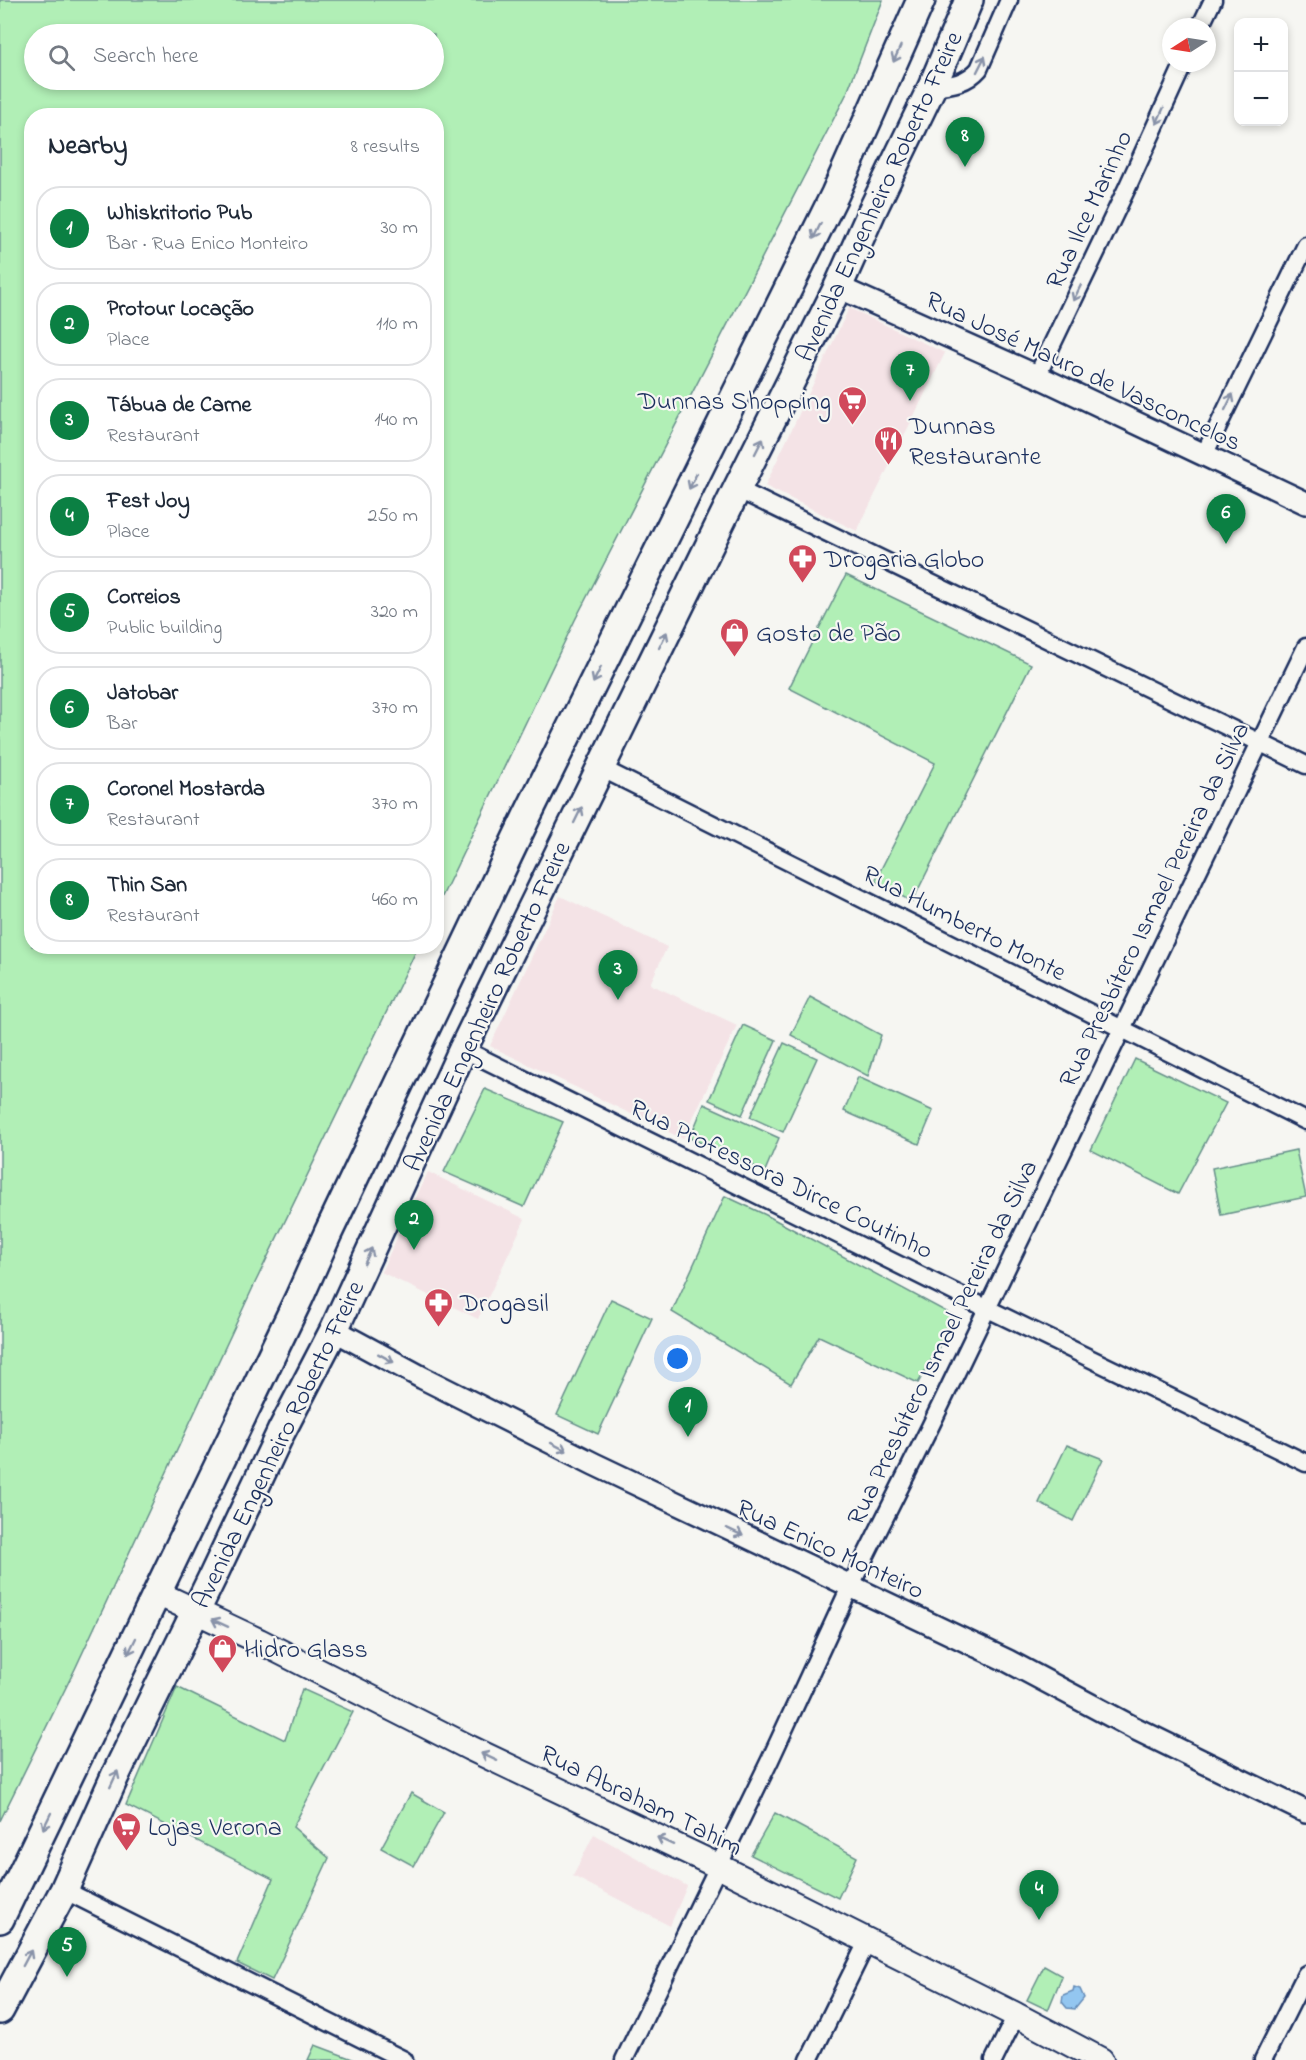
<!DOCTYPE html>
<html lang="en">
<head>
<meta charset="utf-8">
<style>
	body { margin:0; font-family:"Indie Flower",sans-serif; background:#f6f6f7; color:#1f2937 }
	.controls { position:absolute; right:18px; top:18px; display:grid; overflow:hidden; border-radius:12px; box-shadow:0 3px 9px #0003 }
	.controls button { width:54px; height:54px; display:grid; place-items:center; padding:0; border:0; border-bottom:2px solid #e0e1e3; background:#fff; color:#1f2937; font:30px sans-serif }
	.compass { position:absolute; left:1162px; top:18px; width:54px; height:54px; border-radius:50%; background:#fff; box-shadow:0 3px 9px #0003; rotate:258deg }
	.you { position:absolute; left:678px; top:1359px; width:21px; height:21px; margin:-15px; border:4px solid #fff; border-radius:50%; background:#1a73e8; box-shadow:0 0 0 9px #1a73e833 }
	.badge { display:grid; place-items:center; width:39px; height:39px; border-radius:50%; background:#0b8043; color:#fff; font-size:20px; font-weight:700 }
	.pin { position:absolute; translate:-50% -50px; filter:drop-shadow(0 2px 3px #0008) }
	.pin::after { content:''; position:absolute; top:32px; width:21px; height:18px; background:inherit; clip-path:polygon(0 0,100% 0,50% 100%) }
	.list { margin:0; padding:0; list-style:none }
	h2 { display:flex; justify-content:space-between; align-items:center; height:78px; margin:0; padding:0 24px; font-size:26px }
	h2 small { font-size:20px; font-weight:400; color:#747a83 }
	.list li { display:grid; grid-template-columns:39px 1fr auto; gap:18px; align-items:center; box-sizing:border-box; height:84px; margin:0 12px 12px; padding:0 12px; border:2px solid #e0e1e3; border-radius:24px }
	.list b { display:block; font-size:22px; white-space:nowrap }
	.list p { margin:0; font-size:20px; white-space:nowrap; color:#747a83 }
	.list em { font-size:20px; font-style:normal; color:#747a83 }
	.icon { flex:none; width:33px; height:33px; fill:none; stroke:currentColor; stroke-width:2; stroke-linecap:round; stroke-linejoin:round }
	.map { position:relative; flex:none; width:1306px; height:2060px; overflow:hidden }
	.search { position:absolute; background:#fff; box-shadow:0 3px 9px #0003; left:24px; top:24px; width:420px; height:66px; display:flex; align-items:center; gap:15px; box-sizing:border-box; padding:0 21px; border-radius:33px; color:#747a83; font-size:22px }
	.panel { position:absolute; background:#fff; box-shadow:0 3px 9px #0003; left:24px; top:108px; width:420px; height:846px; border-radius:24px }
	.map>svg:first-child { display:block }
	.built { fill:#f4e3e6 }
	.green { fill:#b1efb6; stroke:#668f8a; stroke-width:1.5; fill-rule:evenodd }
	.water { fill:#93c6f0; stroke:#638ab6; stroke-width:1.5 }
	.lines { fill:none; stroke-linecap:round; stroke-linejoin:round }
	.minor-casing { stroke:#1b2f5e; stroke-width:21 }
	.tertiary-casing { stroke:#1b2f5e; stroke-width:26 }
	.secondary-casing { stroke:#1b2f5e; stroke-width:28 }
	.primary-casing { stroke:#1b2f5e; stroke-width:32 }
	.minor { stroke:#f6f6f2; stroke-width:16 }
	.tertiary { stroke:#f6f6f2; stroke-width:21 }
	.secondary { stroke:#f6f6f2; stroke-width:24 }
	.primary { stroke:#f6f6f2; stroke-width:27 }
	.oneway { stroke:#8892a8 }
	.labels { text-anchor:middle; stroke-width:4.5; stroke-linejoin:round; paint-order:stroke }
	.street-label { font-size:26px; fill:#1b2f5e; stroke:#f6f6f2 }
	.poi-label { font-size:26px; fill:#1b2f5e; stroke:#f6f6f2; text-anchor:start }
</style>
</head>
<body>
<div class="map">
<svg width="1306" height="2060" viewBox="0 0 1306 2060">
	<rect width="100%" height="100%" fill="#f6f6f2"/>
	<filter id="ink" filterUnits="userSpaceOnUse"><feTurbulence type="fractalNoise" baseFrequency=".0167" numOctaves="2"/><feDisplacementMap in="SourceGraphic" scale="12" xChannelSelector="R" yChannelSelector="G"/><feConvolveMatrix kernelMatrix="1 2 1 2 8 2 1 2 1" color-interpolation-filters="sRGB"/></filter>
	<g filter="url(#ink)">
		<g class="built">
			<polygon points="849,308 945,353 857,531 765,486"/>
			<polygon points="560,896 667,947 650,984 737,1025 683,1139 490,1046"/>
			<polygon points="428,1172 525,1219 478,1319 381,1272"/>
			<polygon points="594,1834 687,1886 670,1926 573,1876"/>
		</g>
		<g class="green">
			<path d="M 0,0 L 883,0 L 847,93 L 575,620 L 437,907 L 436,116 L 32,116 L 32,946 L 418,947 L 255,1283 L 75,1669 L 0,1821 ZM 34,34 L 434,34 L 434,80 L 34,80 Z"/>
			<polygon points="846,575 1031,664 912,902 875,881 935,763 789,688"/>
			<polygon points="810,997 881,1035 868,1076 791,1035"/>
			<polygon points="743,1025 776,1040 742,1115 709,1100"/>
			<polygon points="784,1043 817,1058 783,1132 750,1117"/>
			<polygon points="1135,1059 1226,1103 1178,1194 1091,1150"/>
			<polygon points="858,1077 933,1111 919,1144 844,1111"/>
			<polygon points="485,1089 563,1122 524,1207 444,1172"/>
			<polygon points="704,1104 779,1138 765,1171 690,1138"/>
			<polygon points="1296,1150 1306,1197 1221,1215 1212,1168"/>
			<polygon points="725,1196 766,1215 956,1317 918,1383 819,1336 791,1384 672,1312"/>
			<polygon points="611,1299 652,1318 598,1434 557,1415"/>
			<polygon points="1067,1445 1103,1459 1073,1521 1039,1503"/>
			<polygon points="177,1687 285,1740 302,1689 353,1712 293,1827 329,1858 272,1980 237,1963 273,1879 126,1805"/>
			<polygon points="411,1793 444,1812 414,1866 381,1848"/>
			<polygon points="775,1813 857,1857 838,1898 751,1855"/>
			<polygon points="1044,1966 1062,1976 1048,2010 1027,2000"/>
			<polygon points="315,2045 355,2060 308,2060"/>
		</g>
		<polygon class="water" points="1074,1987 1080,1989 1084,1998 1075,2009 1067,2008 1062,2002 1063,1995 1073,1991"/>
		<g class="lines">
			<defs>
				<g id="minor">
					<polyline points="1200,27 1213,0"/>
					<path d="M 932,87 C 950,85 966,84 979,69 L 1009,0"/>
					<polyline points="1037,376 1127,188 1184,63"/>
					<polyline points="1204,455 1306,245"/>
					<polyline points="737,489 1306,765"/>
					<polyline points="601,768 1306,1121"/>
					<polyline points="463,1049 986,1308 1306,1463"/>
					<polyline points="64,1890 404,2060"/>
					<polyline points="624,2060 770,1760 850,1587 930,1427 1306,647"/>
					<polyline points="809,2060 867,1942"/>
					<polyline points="994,2060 1016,2015"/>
					<polyline points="1263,2060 1306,1974"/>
				</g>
				<g id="tertiary">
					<polyline points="838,287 1037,376 1306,503"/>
					<polyline points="334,1330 423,1378 594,1464 1008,1661 1134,1728 1306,1812"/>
				</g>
				<polyline id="secondary" points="157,1593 259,1641 470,1748 718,1866 1016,2015 1101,2060"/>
				<g id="primary">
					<polyline points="0,1919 299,1298 328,1233 527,816 835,194 921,0"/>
					<polyline points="0,2010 64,1890 115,1776 212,1578 281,1432 334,1330 463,1049 737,489 838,287 872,211 932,87 969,0"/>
				</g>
			</defs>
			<use href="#minor" class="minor-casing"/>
			<use href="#tertiary" class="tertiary-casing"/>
			<use href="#secondary" class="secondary-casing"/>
			<use href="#primary" class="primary-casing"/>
			<use href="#minor" class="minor"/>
			<use href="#tertiary" class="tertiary"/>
			<use href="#secondary" class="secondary"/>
			<use href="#primary" class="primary"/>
		</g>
		<defs><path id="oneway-shaft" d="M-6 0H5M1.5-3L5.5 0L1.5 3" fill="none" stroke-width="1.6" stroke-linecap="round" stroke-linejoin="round" transform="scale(1.5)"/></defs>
		<g class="oneway">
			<use href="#oneway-shaft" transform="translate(897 54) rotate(114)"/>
			<use href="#oneway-shaft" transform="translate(981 64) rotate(-63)"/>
			<use href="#oneway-shaft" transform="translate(1160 116) rotate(114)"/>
			<use href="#oneway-shaft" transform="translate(817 231) rotate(116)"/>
			<use href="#oneway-shaft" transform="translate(1077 293) rotate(116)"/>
			<use href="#oneway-shaft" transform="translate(1229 402) rotate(-64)"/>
			<use href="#oneway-shaft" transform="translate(759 446) rotate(-63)"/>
			<use href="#oneway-shaft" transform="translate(693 481) rotate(116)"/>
			<use href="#oneway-shaft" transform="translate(663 640) rotate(-64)"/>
			<use href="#oneway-shaft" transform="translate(597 675) rotate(116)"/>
			<use href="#oneway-shaft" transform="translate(578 815) rotate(-64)"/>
			<use href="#oneway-shaft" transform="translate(368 1256) rotate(-65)"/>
			<use href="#oneway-shaft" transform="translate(386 1358) rotate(29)"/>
			<use href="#oneway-shaft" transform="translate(559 1447) rotate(27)"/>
			<use href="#oneway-shaft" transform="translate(735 1532) rotate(25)"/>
			<use href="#oneway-shaft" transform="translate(220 1623) rotate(-155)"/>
			<use href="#oneway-shaft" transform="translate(132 1646) rotate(116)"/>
			<use href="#oneway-shaft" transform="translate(489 1757) rotate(-155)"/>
			<use href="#oneway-shaft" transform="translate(114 1779) rotate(-65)"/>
			<use href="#oneway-shaft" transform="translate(47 1821) rotate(116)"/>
			<use href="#oneway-shaft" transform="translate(665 1841) rotate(-155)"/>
			<use href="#oneway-shaft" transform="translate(27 1958) rotate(-62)"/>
		</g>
	</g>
	<defs>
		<symbol id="supermarket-pin" viewBox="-11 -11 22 30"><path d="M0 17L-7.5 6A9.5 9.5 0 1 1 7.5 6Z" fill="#d1495b" stroke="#f6f6f2"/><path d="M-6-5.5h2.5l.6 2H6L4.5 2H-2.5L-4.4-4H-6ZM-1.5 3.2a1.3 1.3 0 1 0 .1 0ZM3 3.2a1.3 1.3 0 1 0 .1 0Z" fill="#fff"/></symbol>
		<symbol id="restaurant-pin" viewBox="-11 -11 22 30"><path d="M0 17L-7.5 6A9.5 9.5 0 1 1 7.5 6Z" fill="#d1495b" stroke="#f6f6f2"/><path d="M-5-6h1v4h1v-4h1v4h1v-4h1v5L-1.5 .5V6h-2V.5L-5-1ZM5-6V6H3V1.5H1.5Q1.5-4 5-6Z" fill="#fff"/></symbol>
		<symbol id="pharmacy-pin" viewBox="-11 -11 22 30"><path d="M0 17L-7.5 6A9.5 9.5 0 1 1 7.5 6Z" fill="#d1495b" stroke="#f6f6f2"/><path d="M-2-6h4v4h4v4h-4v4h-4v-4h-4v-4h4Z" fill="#fff"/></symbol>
		<symbol id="shop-pin" viewBox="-11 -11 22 30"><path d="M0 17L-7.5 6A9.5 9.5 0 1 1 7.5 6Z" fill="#d1495b" stroke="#f6f6f2"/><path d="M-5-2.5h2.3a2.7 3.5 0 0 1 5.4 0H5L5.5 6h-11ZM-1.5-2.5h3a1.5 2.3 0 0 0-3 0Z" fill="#fff"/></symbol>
	</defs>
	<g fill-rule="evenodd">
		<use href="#supermarket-pin" x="836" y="384" width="33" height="45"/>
		<use href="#restaurant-pin" x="872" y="424" width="33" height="45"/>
		<use href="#pharmacy-pin" x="786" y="542" width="33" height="45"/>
		<use href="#shop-pin" x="718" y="616" width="33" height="45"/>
		<use href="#pharmacy-pin" x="422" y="1286" width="33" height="45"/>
		<use href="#shop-pin" x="206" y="1632" width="33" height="45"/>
		<use href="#supermarket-pin" x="110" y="1810" width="33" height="45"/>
	</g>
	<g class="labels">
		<g class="street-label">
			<text transform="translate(878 196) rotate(-65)" y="9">Avenida Engenheiro Roberto Freire</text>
			<text transform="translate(1088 209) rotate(-65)" y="9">Rua Ilce Marinho</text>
			<text transform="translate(1084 370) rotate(25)" y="9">Rua José Mauro de Vasconcelos</text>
			<text transform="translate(1153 904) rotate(-64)" y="9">Rua Presbítero Ismael Pereira da Silva</text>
			<text transform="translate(965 922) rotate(27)" y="9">Rua Humberto Monte</text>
			<text transform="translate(486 1006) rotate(-65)" y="9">Avenida Engenheiro Roberto Freire</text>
			<text transform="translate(782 1178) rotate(26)" y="9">Rua Professora Dirce Coutinho</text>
			<text transform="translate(941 1342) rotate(-64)" y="9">Rua Presbítero Ismael Pereira da Silva</text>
			<text transform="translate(277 1444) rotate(-64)" y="9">Avenida Engenheiro Roberto Freire</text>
			<text transform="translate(831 1548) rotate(25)" y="9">Rua Enico Monteiro</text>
			<text transform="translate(642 1799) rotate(26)" y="9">Rua Abraham Tahim</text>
		</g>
		<g class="poi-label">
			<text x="831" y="409" text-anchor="end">Dunnas Shopping</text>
			<text x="909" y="434">Dunnas<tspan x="909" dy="30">Restaurante</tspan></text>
			<text x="824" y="567">Drogaria Globo</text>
			<text x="756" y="641">Gosto de Pão</text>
			<text x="460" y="1311">Drogasil</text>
			<text x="244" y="1657">Hidro Glass</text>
			<text x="148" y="1835">Lojas Verona</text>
		</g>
	</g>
</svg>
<div class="controls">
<button>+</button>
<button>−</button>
</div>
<svg class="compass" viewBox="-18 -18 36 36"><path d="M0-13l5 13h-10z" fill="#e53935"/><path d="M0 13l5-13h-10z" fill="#747a83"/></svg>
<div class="you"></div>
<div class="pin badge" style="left:688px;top:1437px">1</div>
<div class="pin badge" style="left:414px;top:1250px">2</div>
<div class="pin badge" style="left:618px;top:1000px">3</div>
<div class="pin badge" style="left:1039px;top:1920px">4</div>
<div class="pin badge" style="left:67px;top:1977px">5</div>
<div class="pin badge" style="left:1226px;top:544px">6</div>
<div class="pin badge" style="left:910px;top:401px">7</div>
<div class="pin badge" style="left:965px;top:167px">8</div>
<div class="search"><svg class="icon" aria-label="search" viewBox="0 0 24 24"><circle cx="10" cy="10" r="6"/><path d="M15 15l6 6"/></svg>Search here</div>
<section class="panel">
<h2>Nearby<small>8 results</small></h2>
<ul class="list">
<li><span class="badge">1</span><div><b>Whiskritorio Pub</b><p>Bar · Rua Enico Monteiro</p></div><em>30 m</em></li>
<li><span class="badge">2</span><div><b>Protour Locação</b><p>Place</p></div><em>110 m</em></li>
<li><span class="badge">3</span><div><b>Tábua de Carne</b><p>Restaurant</p></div><em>140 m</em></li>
<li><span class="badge">4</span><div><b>Fest Joy</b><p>Place</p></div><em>250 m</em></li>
<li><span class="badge">5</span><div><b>Correios</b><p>Public building</p></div><em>320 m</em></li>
<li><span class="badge">6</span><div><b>Jatobar</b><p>Bar</p></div><em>370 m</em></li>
<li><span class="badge">7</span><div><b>Coronel Mostarda</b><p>Restaurant</p></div><em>370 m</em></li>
<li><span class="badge">8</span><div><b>Thin San</b><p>Restaurant</p></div><em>460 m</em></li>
</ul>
</section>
</div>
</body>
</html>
